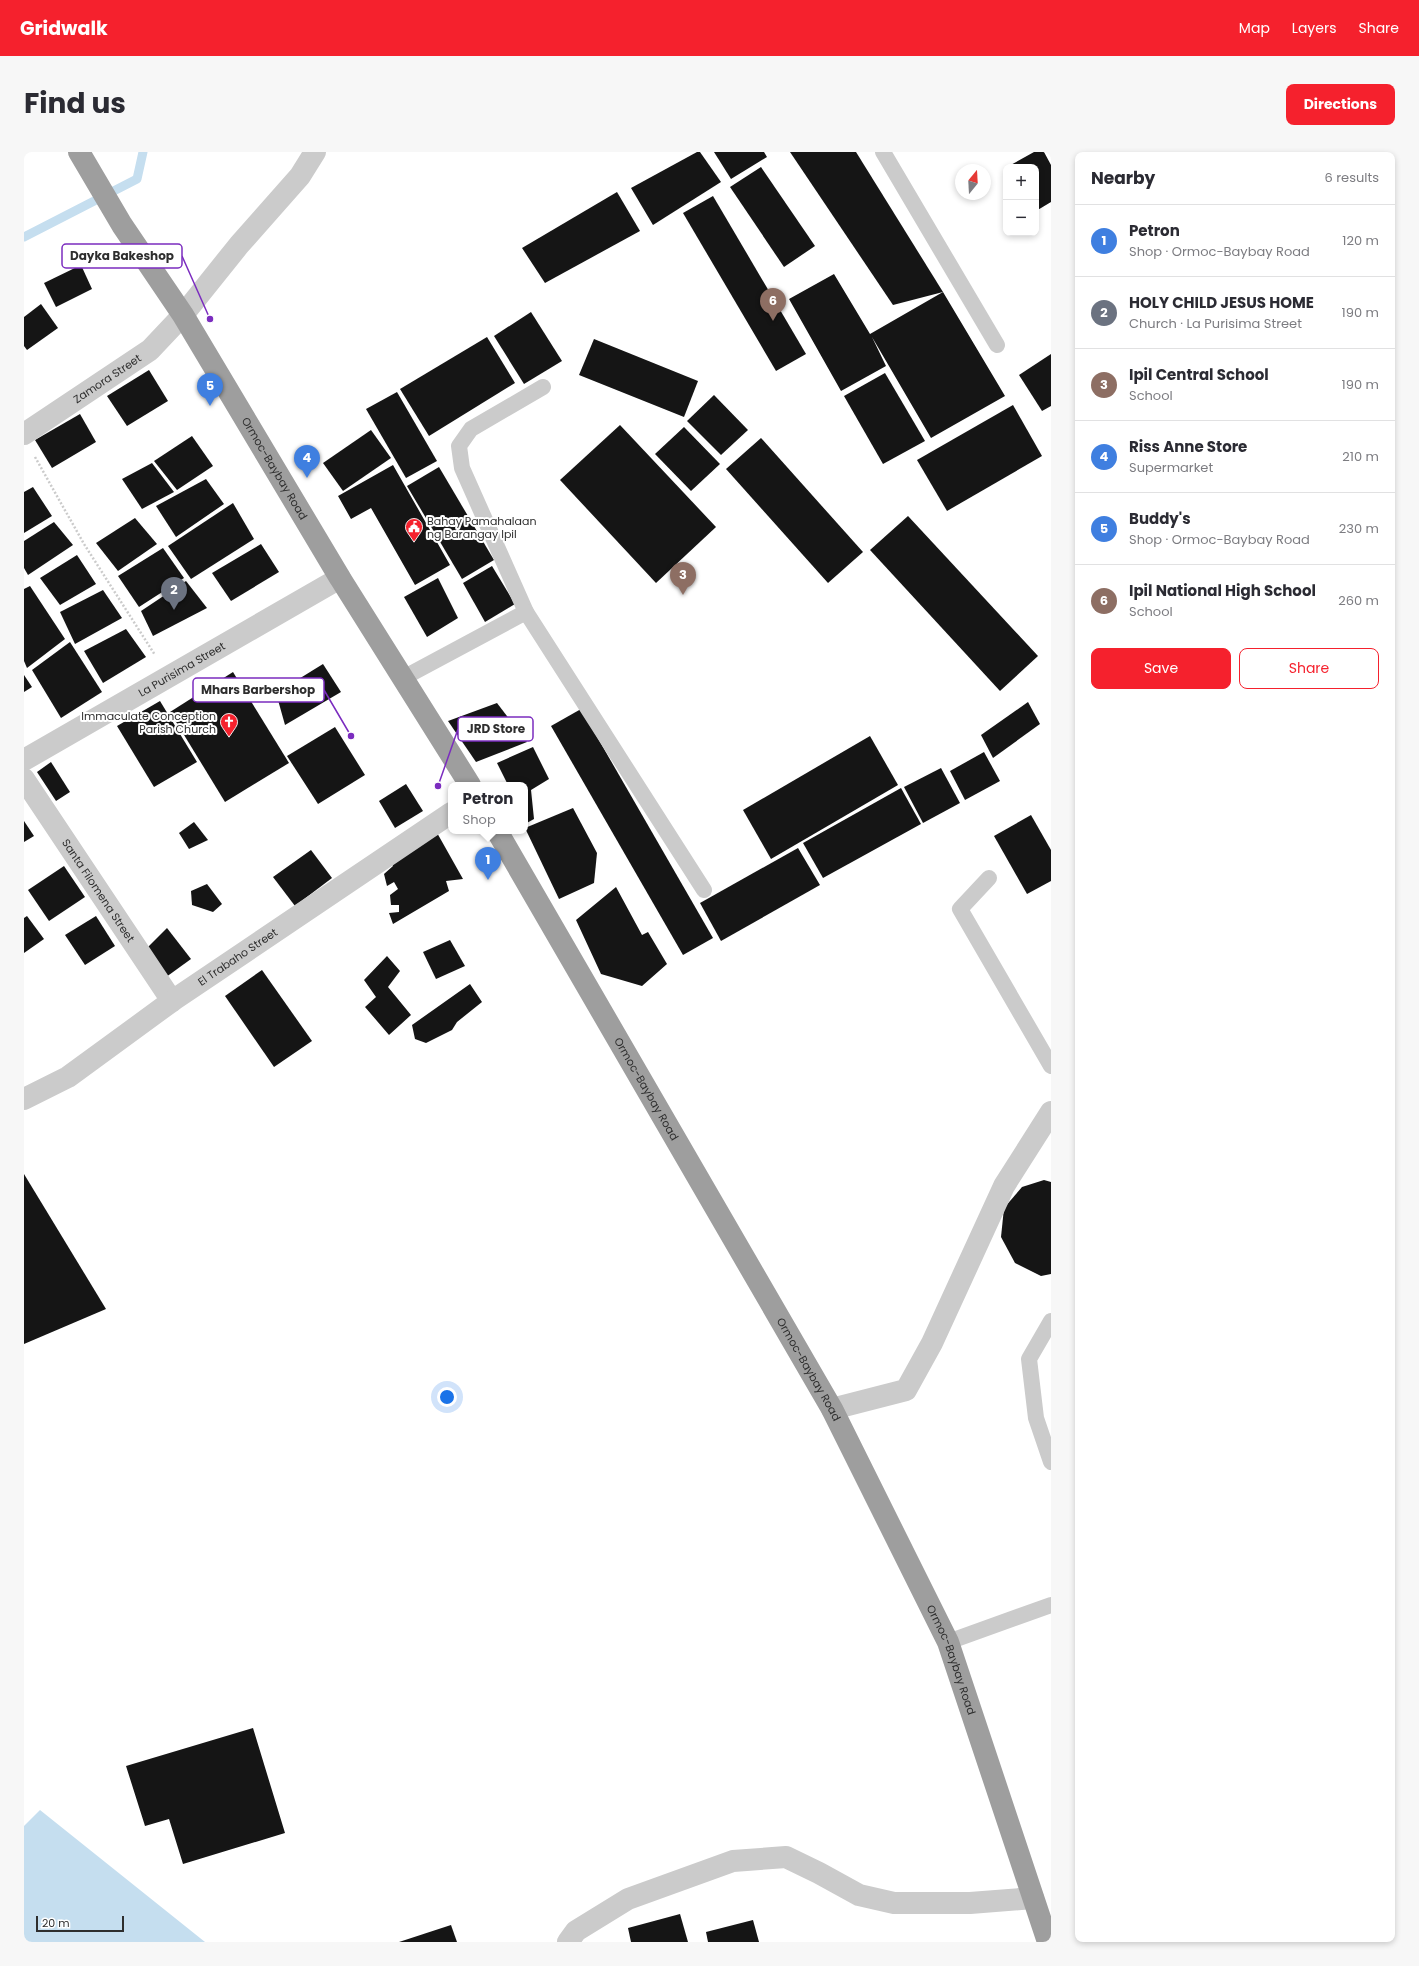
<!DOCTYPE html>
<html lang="en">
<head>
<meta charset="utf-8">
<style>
	body { margin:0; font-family:Poppins,sans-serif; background:#f7f7f7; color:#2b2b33 }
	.controls { position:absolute; right:12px; top:12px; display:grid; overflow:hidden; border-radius:8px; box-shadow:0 2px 6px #0003 }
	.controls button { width:36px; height:36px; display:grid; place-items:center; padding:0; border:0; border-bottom:1px solid #e1e1e2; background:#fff; color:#2b2b33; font:20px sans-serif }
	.compass { position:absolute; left:931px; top:12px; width:36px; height:36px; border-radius:50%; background:#fff; box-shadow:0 2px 6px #0003; rotate:18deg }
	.scale { position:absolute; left:12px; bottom:10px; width:88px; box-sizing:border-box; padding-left:4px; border:2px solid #2e2e2e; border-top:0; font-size:11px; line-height:14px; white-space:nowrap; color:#2e2e2e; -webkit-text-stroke:3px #fff; paint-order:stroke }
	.you { position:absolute; left:423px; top:1245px; width:14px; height:14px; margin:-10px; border:3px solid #fff; border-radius:50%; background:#1a73e8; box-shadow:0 0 0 6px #1a73e833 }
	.badge { display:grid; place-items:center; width:26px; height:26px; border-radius:50%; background:#f5212d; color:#fff; font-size:13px; font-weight:700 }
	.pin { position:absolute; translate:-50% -33px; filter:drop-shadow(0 1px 2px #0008) }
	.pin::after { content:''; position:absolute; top:21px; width:14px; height:12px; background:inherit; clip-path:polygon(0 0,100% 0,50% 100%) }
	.popup { position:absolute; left:424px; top:630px; width:80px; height:52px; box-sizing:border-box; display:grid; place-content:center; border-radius:8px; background:#fff; filter:drop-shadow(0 1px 3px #0005); font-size:13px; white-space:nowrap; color:#7c7c81 }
	.popup b { font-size:15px; color:#2b2b33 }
	.popup::after { content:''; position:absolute; left:50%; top:100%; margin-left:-8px; border:8px solid transparent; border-top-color:#fff }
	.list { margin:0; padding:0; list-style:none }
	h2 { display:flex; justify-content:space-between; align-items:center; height:52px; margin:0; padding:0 16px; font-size:17px }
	h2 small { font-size:13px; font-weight:400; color:#7c7c81 }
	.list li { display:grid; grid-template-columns:26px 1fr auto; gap:12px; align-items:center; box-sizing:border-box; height:72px; padding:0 16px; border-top:1px solid #e1e1e2 }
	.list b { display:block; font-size:15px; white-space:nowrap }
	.list p { margin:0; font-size:13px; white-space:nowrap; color:#7c7c81 }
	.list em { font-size:13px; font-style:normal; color:#7c7c81 }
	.actions { display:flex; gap:8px; padding:12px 16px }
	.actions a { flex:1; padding:9px 0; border:1px solid #f5212d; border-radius:8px; text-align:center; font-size:14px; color:#f5212d }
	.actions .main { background:#f5212d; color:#fff }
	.map { position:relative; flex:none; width:1027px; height:1790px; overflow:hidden; border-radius:8px }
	header { display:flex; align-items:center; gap:24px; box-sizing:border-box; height:56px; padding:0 20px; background:#f5212d; color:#fff }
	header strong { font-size:19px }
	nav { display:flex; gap:22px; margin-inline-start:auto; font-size:14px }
	.intro { display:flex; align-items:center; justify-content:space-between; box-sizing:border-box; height:96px; padding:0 24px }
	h1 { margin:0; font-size:28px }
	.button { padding:10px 18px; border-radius:8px; background:#f5212d; color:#fff; font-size:14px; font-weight:700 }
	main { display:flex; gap:24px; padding:0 24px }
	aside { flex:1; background:#fff; border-radius:8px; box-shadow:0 2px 6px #0003 }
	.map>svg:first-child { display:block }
	.water { fill:#c5deef }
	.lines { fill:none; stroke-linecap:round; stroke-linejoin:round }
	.stream { stroke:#c5deef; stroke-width:9 }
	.building { fill:#151515 }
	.path { stroke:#cbcbcb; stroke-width:2.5; stroke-dasharray:2 2; stroke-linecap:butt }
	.service { stroke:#cbcbcb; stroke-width:16 }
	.minor { stroke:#cbcbcb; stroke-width:22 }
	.trunk { stroke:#9e9e9e; stroke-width:22 }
	.labels { text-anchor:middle; stroke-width:4; stroke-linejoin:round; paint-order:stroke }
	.street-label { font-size:11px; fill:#2e2e2e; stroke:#fff }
	.poi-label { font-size:11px; fill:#2e2e2e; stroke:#fff; text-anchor:start }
	.leader { fill:none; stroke:#7b2cbf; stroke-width:1.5 }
	.callout-dot { fill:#7b2cbf; stroke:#fff; stroke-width:1.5 }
	.callout { fill:#fff; stroke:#7b2cbf; stroke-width:1.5 }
	.callout-label { font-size:12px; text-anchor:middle; font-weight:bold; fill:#2e2e2e }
</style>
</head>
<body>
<header>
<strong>Gridwalk</strong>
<nav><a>Map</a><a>Layers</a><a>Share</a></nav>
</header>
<div class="intro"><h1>Find us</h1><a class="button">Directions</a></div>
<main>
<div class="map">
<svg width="1027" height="1790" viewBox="0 0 1027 1790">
	<rect width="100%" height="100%" fill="#fff"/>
	<polygon class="water" points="16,1658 181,1790 0,1790 0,1674"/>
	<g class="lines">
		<polyline class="stream" points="0,85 113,27 119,0"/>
	</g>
	<g class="building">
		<polygon points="673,0 676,0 697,30 629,73 607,36"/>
		<polygon points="690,0 740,0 743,5 707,27"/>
		<polygon points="766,0 832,0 919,140 869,153"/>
		<polygon points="1010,0 1020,0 1027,13 1027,50 1012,59 1012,15 983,15"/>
		<polygon points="737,15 791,94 760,115 706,35"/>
		<polygon points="593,40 616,79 521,131 498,96"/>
		<polygon points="689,44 782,202 752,219 659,61"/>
		<polygon points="57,113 68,137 32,155 20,131"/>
		<polygon points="810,122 846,182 919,140 981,244 907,286 848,185 862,214 817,239 765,147"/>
		<polygon points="17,152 34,176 3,198 0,194 0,165"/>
		<polygon points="507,160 538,209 500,232 470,184"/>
		<polygon points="463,185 491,231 405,284 376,237"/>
		<polygon points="570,187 674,229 660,265 555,223"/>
		<polygon points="1027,202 1027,254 1018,259 995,223"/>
		<polygon points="125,218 144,249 103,274 83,244"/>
		<polygon points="861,221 901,289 859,312 820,244"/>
		<polygon points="373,240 413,309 382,326 342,257"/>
		<polygon points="690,243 724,278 697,303 663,269"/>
		<polygon points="989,253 1018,304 923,359 893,308"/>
		<polygon points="56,262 72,290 28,316 11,288"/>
		<polygon points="596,273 692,375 632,431 536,328"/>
		<polygon points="660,275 696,312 667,339 631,302"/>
		<polygon points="347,278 367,306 319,339 299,311"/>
		<polygon points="168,284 189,314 153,338 130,309"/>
		<polygon points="737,286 839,400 804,431 702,317"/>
		<polygon points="128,311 150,340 118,357 98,327"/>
		<polygon points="369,313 426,413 391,433 347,356 327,367 314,344"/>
		<polygon points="415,315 470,408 438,427 383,334"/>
		<polygon points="182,327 200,352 152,385 132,354"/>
		<polygon points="9,335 28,364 0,381 0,340"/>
		<polygon points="209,351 230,387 167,427 144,394"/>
		<polygon points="884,364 1014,504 976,539 846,398"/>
		<polygon points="111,366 133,392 94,419 72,391"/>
		<polygon points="30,370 49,393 4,423 0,416 0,389"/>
		<polygon points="237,392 255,420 207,449 188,421"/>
		<polygon points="139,396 160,426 115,455 94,424"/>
		<polygon points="53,403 72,432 36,453 16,426"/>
		<polygon points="468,414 491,452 461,470 439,431"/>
		<polygon points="414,426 434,466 403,485 380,445"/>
		<polygon points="162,429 183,456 129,484 117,459"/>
		<polygon points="6,434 41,487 3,516 0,509 0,437"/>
		<polygon points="79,438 98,466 51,492 36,460"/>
		<polygon points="102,477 122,505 79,531 60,499"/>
		<polygon points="46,490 78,540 37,566 8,518"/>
		<polygon points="299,512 317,540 261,573 252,541"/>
		<polygon points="209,520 265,611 201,650 146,560"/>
		<polygon points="0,523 8,535 0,540"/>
		<polygon points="136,549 173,610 130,635 93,574"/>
		<polygon points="1004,550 1016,572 969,606 957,583"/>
		<polygon points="473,551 503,590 452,610 424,569"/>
		<polygon points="557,557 689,786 659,803 527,574"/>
		<polygon points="311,575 341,623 294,652 263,604"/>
		<polygon points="846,584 874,633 747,707 719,658"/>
		<polygon points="509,595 525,627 507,638 510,667 501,672 501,633 484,633 473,611"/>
		<polygon points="960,600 976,629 941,648 926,619"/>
		<polygon points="27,610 46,640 32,649 13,620"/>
		<polygon points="917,616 936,651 899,671 880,635"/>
		<polygon points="382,632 399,659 371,676 355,649"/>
		<polygon points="877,636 897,672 799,726 779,691"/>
		<polygon points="549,656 573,701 570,731 535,747 501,676"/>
		<polygon points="1007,663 1027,698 1027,729 1003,742 970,684"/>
		<polygon points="0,669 10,684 0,690"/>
		<polygon points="170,670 184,688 165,697 155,681"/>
		<polygon points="412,679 439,727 422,729 425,739 369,772 365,761 375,760 375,753 367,753 366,743 374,737 370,730 363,734 360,722 369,714 365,707"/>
		<polygon points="774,696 796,733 697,789 676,751"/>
		<polygon points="287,698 308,726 271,754 249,725"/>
		<polygon points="40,714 61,745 25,769 4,738"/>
		<polygon points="183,732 198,752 189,760 168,753 167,739"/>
		<polygon points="592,735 618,783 624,780 643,812 618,834 577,822 552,768"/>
		<polygon points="3,764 20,787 0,801 0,766"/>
		<polygon points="72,764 91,794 61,813 41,783"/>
		<polygon points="143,776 167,807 138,828 120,799"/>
		<polygon points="426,788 441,814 412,827 399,800"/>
		<polygon points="363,804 376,819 364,835 387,863 365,883 341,855 352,845 340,828"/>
		<polygon points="238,818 288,889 250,915 201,844"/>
		<polygon points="446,832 458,850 433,870 428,878 402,891 391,887 388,873"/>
		<polygon points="0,1022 82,1157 0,1192"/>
		<polygon points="1020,1028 1027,1030 1027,1122 1017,1124 991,1111 977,1085 980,1056 998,1035"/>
		<polygon points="229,1576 261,1681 159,1712 145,1667 121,1674 102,1614"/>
		<polygon points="656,1762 664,1790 607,1790 604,1776"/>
		<polygon points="729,1768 735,1790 684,1790 682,1780"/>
		<polygon points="427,1773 433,1790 375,1790"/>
	</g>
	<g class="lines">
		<polyline class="path" points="11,305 60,392 131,503"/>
		<g class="service">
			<polyline points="859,0 973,193"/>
			<polyline points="502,460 438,316 435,294 447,277 519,235"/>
			<polyline points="379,526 502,460 680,738"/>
			<polyline points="965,726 936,757 1027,914"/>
			<polyline points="1027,1169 1005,1207 1012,1266 1027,1310"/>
			<polyline points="924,1490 1027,1453"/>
		</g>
		<g class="minor">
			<path id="s1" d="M 0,282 L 126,198 L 159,163 L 215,93 L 276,24 L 291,0"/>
			<path id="s2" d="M 0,608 L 316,426"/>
			<path id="s3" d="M 0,627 L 148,849"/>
			<path id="s4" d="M 0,947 L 44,925 L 148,849 L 427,661"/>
			<polyline points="808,1257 882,1238 908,1191 980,1034 1027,960"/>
			<polyline points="544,1790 552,1779 604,1747 709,1709 762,1705 795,1721 835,1743 870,1751 946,1751 1009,1746"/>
		</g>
		<g class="trunk">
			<path id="s5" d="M 55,0 L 98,73 L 159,163 L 316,426 L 446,633"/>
			<path id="s6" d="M 473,679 L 808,1257 L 924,1490 L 1024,1790"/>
		</g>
	</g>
	<defs>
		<symbol id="civic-pin" viewBox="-11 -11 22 30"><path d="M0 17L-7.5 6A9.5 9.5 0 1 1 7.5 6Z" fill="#f5212d" stroke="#fff"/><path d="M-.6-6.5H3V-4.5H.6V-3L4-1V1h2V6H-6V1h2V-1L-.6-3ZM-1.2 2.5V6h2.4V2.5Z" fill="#fff"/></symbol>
		<symbol id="church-pin" viewBox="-11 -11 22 30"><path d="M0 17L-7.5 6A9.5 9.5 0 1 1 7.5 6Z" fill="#f5212d" stroke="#fff"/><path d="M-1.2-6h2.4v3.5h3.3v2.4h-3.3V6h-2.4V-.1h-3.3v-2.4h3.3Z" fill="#fff"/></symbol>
	</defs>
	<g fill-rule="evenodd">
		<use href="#civic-pin" x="380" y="365" width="20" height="27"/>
		<use href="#church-pin" x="195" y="560" width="20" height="27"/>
	</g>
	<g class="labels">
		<g class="street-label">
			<text dy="4" stroke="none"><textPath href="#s1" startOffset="100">Zamora Street</textPath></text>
			<text dy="4" stroke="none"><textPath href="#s5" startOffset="372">Ormoc-Baybay Road</textPath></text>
			<text dy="4" stroke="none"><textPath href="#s2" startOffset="182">La Purisima Street</textPath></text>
			<text dy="4" stroke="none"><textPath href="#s3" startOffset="134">Santa Filomena Street</textPath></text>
			<text dy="4" stroke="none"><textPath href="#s4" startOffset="257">El Trabaho Street</textPath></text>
			<text dy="4" stroke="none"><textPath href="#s6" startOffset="298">Ormoc-Baybay Road</textPath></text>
			<text dy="4" stroke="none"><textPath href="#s6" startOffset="622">Ormoc-Baybay Road</textPath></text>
			<text dy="4" stroke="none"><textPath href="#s6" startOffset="946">Ormoc-Baybay Road</textPath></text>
		</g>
		<g class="poi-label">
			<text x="403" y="373">Bahay Pamahalaan<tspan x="403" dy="13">ng Barangay Ipil</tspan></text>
			<text x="192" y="568" text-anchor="end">Immaculate Conception<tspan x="192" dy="13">Parish Church</tspan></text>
		</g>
	</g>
	<path class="leader" d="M186 167L158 104M327 584L300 538M414 634L434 577"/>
	<g class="callout-dot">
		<circle cx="186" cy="167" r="4"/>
		<circle cx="327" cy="584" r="4"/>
		<circle cx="414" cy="634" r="4"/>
	</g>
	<g class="callout">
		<rect x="38" y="92" width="120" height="24" rx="4"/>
		<rect x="169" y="526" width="131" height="24" rx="4"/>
		<rect x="434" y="565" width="75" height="24" rx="4"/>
	</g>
	<g class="callout-label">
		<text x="98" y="108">Dayka Bakeshop</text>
		<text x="234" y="542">Mhars Barbershop</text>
		<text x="472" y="581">JRD Store</text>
	</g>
</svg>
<div class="controls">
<button>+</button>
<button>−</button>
</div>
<svg class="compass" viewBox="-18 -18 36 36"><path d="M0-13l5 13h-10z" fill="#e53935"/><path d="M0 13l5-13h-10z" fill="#7c7c81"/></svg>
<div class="scale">20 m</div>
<div class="you"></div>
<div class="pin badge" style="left:464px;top:728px;background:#3f7fe0">1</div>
<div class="popup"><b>Petron</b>Shop</div>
<div class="pin badge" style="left:150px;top:458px;background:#6b7280">2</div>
<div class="pin badge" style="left:659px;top:443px;background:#8d6e63">3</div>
<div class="pin badge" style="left:283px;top:326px;background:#3f7fe0">4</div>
<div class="pin badge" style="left:186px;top:254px;background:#3f7fe0">5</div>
<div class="pin badge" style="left:749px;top:169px;background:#8d6e63">6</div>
</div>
<aside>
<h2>Nearby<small>6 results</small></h2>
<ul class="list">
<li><span class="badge" style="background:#3f7fe0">1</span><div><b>Petron</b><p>Shop · Ormoc-Baybay Road</p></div><em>120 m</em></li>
<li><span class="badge" style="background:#6b7280">2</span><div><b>HOLY CHILD JESUS HOME</b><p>Church · La Purisima Street</p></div><em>190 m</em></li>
<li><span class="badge" style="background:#8d6e63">3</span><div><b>Ipil Central School</b><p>School</p></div><em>190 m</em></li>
<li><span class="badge" style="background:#3f7fe0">4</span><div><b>Riss Anne Store</b><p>Supermarket</p></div><em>210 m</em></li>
<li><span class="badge" style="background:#3f7fe0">5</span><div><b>Buddy's</b><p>Shop · Ormoc-Baybay Road</p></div><em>230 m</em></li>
<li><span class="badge" style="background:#8d6e63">6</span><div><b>Ipil National High School</b><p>School</p></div><em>260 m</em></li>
</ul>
<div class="actions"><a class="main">Save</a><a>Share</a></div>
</aside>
</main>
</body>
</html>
